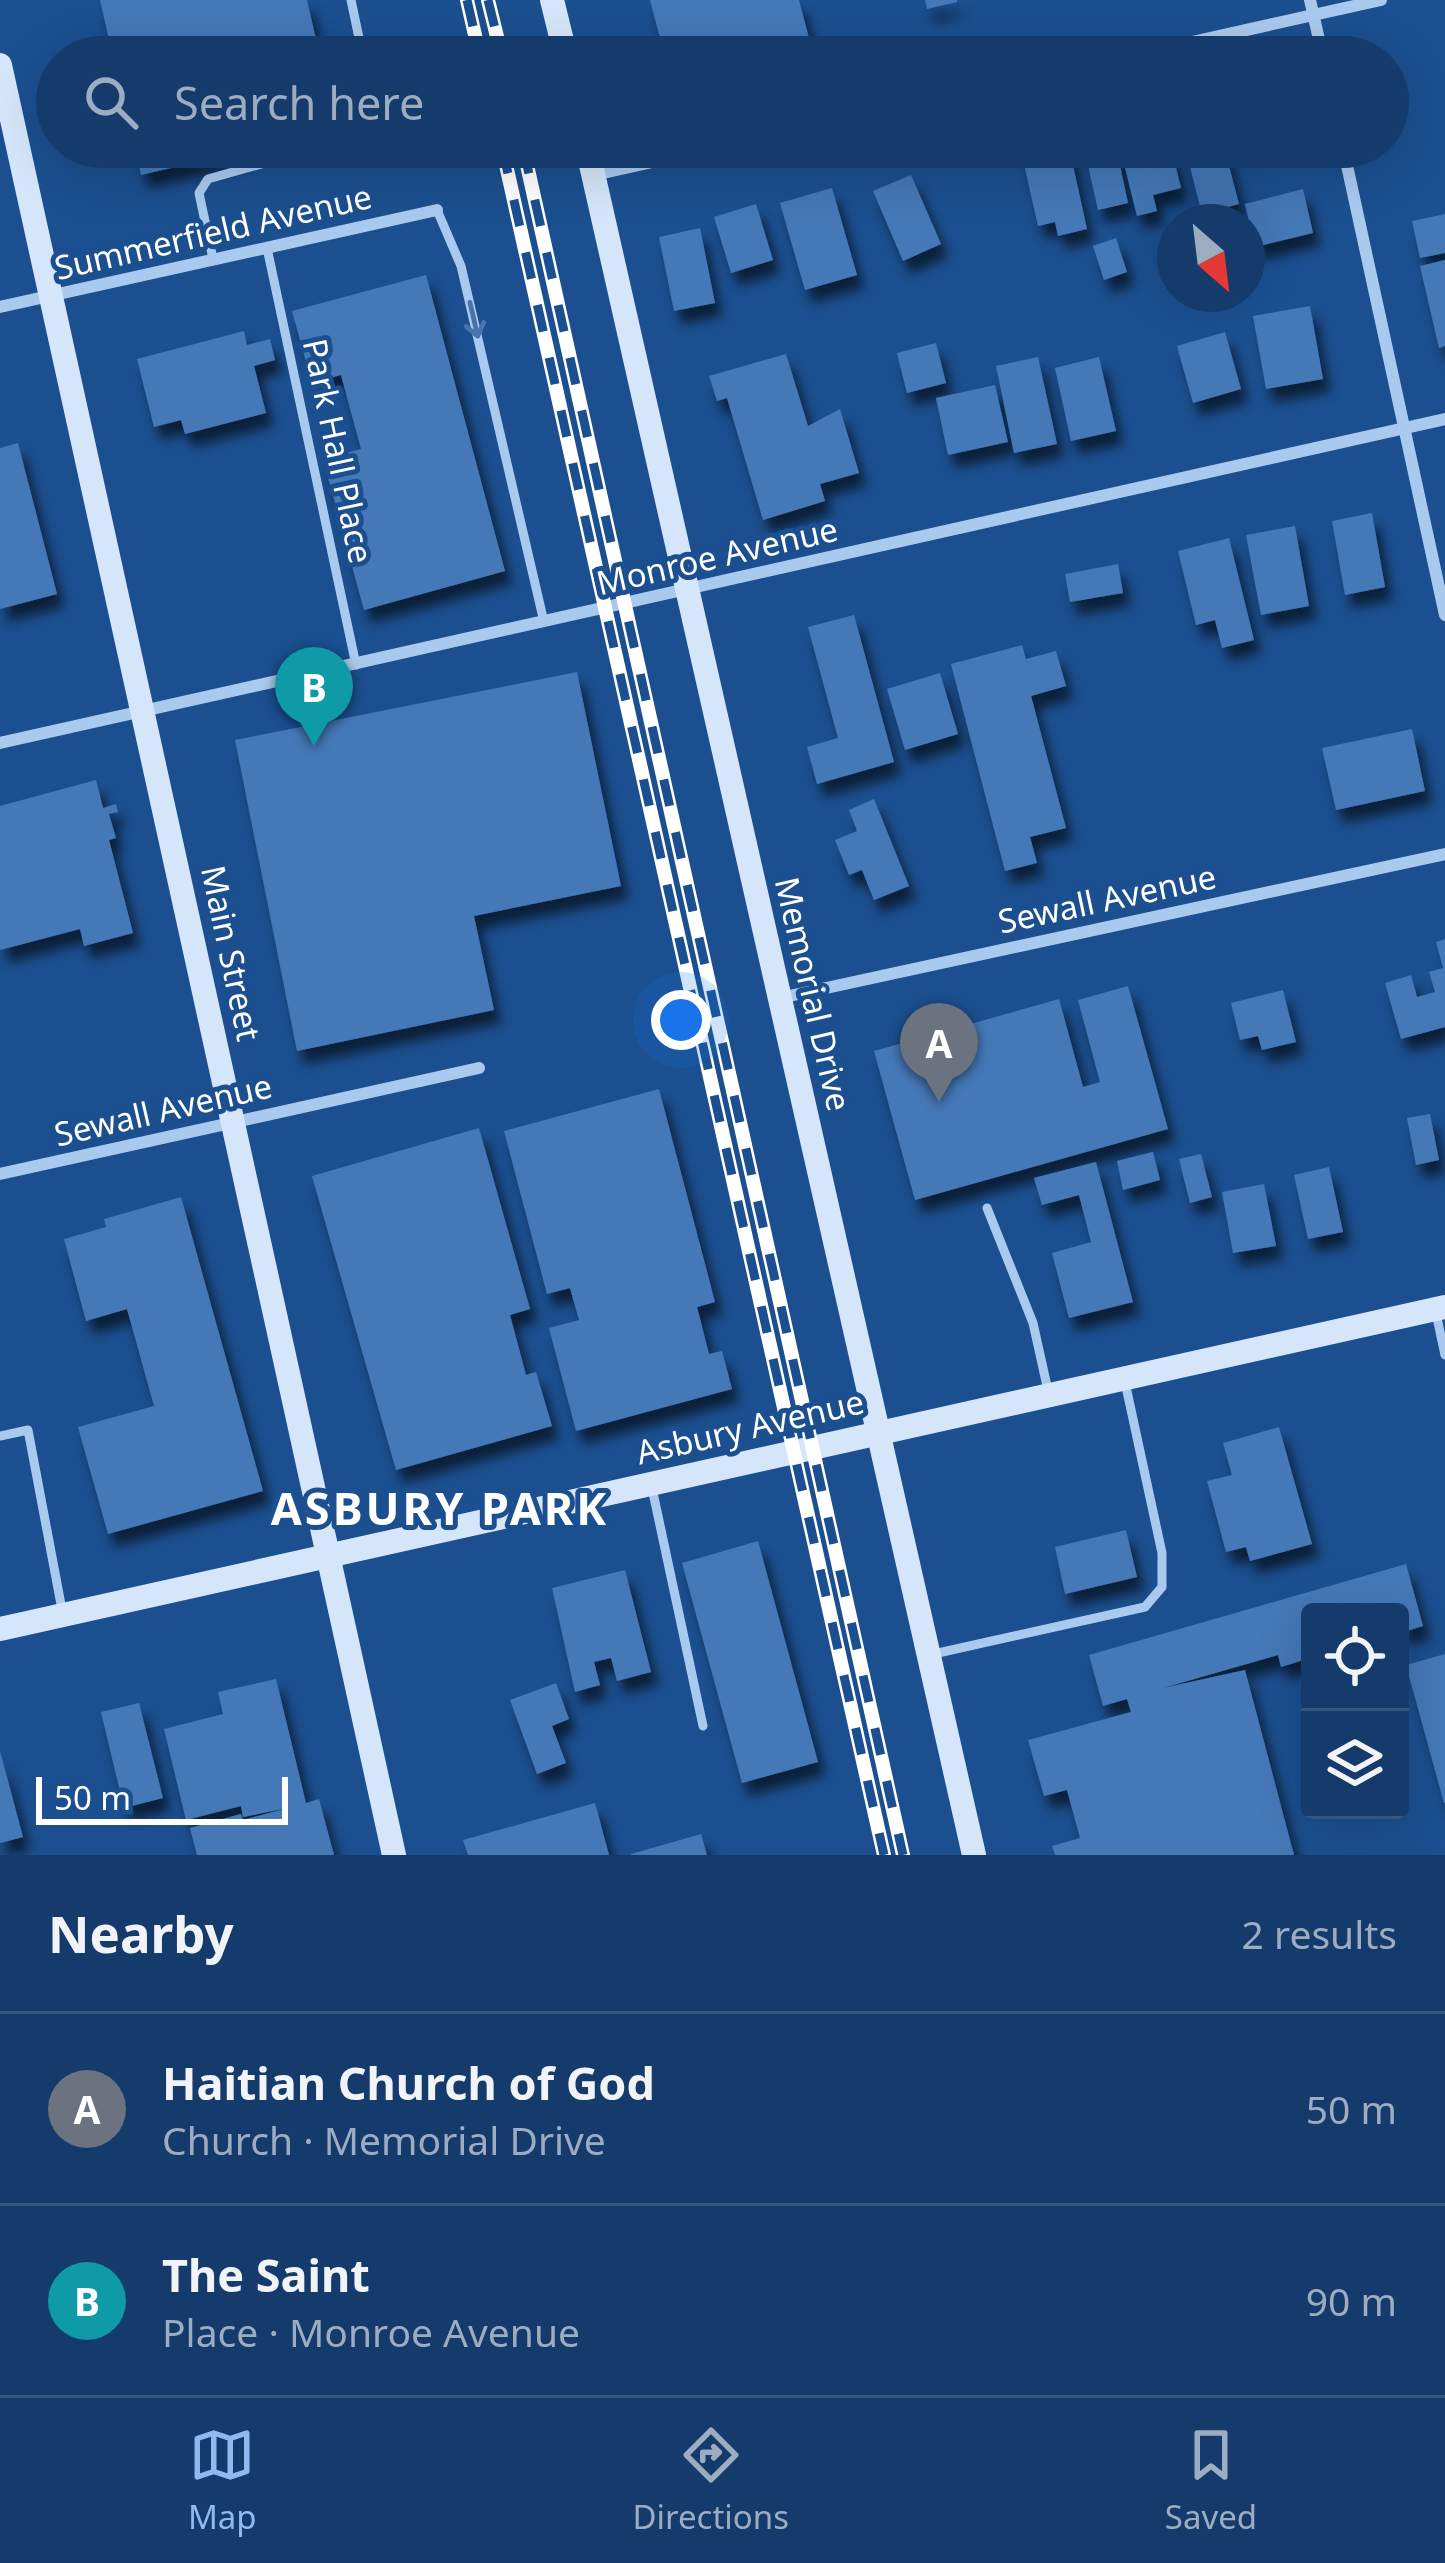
<!DOCTYPE html>
<html lang="en">
<head>
<meta charset="utf-8">
<style>
	body { margin:0; font-family:"Noto Sans",sans-serif; background:#214673; color:#f1f3f6 }
	.controls { position:absolute; right:36px; bottom:36px; display:grid; overflow:hidden; border-radius:12px; box-shadow:0 12px 48px #0002 }
	.controls button { width:108px; height:108px; display:grid; place-items:center; padding:0; border:0; border-bottom:3px solid #33557e; background:#143b6b; color:#f1f3f6; font:60px sans-serif }
	.compass { position:absolute; left:1157px; top:204px; width:108px; height:108px; border-radius:50%; background:#143b6b; box-shadow:0 12px 48px #0002; rotate:152deg }
	.scale { position:absolute; left:36px; bottom:30px; width:252px; box-sizing:border-box; padding-left:12px; border:6px solid #fff; border-top:0; font-size:33px; line-height:42px; white-space:nowrap; color:#fff; -webkit-text-stroke:9px #1b4f8f; paint-order:stroke }
	.you { position:absolute; left:681px; top:1020px; width:42px; height:42px; margin:-30px; border:9px solid #fff; border-radius:50%; background:#1a73e8; box-shadow:0 0 0 18px #1a73e833 }
	.badge { display:grid; place-items:center; width:78px; height:78px; border-radius:50%; background:#90b9f0; color:#fff; font-size:39px; font-weight:700 }
	.pin { position:absolute; translate:-50% -99px; filter:drop-shadow(0 3px 6px #0008) }
	.pin::after { content:''; position:absolute; top:63px; width:42px; height:36px; background:inherit; clip-path:polygon(0 0,100% 0,50% 100%) }
	.list { margin:0; padding:0; list-style:none }
	h2 { display:flex; justify-content:space-between; align-items:center; height:156px; margin:0; padding:0 48px; font-size:51px }
	h2 small { font-size:39px; font-weight:400; color:#9dadc1 }
	.list li { display:grid; grid-template-columns:78px 1fr auto; gap:36px; align-items:center; box-sizing:border-box; height:192px; padding:0 48px; border-top:3px solid #33557e }
	.list b { display:block; font-size:45px; white-space:nowrap }
	.list p { margin:0; font-size:39px; white-space:nowrap; color:#9dadc1 }
	.list em { font-size:39px; font-style:normal; color:#9dadc1 }
	.icon { flex:none; width:66px; height:66px; fill:none; stroke:currentColor; stroke-width:2; stroke-linecap:round; stroke-linejoin:round }
	.map { position:relative; flex:none; width:1445px; height:1855px; overflow:hidden }
	.search { position:absolute; background:#143b6b; box-shadow:0 12px 48px #0002; left:36px; right:36px; top:36px; height:132px; display:flex; align-items:center; gap:30px; box-sizing:border-box; padding:0 42px; border-radius:66px; color:#9dadc1; font-size:45px }
	.sheet { height:540px; background:#143b6b }
	nav { display:flex; justify-content:space-around; align-items:center; box-sizing:border-box; height:168px; border-top:3px solid #33557e; background:#143b6b; font-size:33px; color:#9dadc1 }
	nav a { display:grid; justify-items:center; gap:6px }
	nav .on { color:#90b9f0 }
	.map>svg:first-child { display:block }
	.building { fill:#4478b7; filter:url(#shadow) }
	.lines { fill:none; stroke-linecap:round; stroke-linejoin:round }
	.lane { stroke:#a9c9ee; stroke-width:9 }
	.street { stroke:#a9c9ee; stroke-width:12 }
	.secondary { stroke:#d6e6fa; stroke-width:24 }
	.rail-casing { stroke:#fff; stroke-width:14 }
	.rail { stroke:#1b4f8f; stroke-width:9; stroke-dasharray:27; stroke-linecap:butt }
	.oneway { stroke:#4674ac }
	.labels { text-anchor:middle; stroke-width:10; stroke-linejoin:round; paint-order:stroke }
	.street-label { font-size:33px; fill:#fff; stroke:#1b4f8f }
	.district-label { font-size:45px; font-weight:bold; letter-spacing:3px; fill:#fff; stroke:#1b4f8f }
</style>
</head>
<body>
<div class="map">
<svg width="1445" height="1855" viewBox="0 0 1445 1855">
	<defs>
		<filter id="shadow"><feDropShadow dx="7" dy="13" stdDeviation="6" flood-color="#0009"/></filter>
	</defs>
	<rect width="100%" height="100%" fill="#1b4f8f"/>
	<g class="building">
		<polygon points="100,0 307,0 320,57 113,57"/>
		<polygon points="650,0 799,0 814,57 665,57"/>
		<polygon points="925,0 957,0 957,2 927,9"/>
		<polygon points="135,147 252,147 252,149 141,175"/>
		<polygon points="1040,147 1069,147 1087,229 1058,236 1055,222 1038,226 1021,151"/>
		<polygon points="1084,147 1116,147 1128,203 1098,210"/>
		<polygon points="1120,147 1171,147 1181,188 1153,195 1157,211 1137,216"/>
		<polygon points="1185,147 1224,147 1239,204 1202,214"/>
		<polygon points="911,175 941,244 903,261 873,191"/>
		<polygon points="832,188 857,275 805,290 780,203"/>
		<polygon points="1303,189 1313,233 1255,247 1245,204"/>
		<polygon points="756,204 773,260 731,273 714,217"/>
		<polygon points="1445,214 1445,253 1420,258 1412,221"/>
		<polygon points="700,228 715,303 674,311 659,237"/>
		<polygon points="1116,238 1127,272 1104,280 1093,246"/>
		<polygon points="1445,260 1445,346 1439,348 1420,266"/>
		<polygon points="426,275 505,571 364,610 323,459 361,449 341,375 312,383 292,311"/>
		<polygon points="1310,306 1323,379 1266,389 1253,316"/>
		<polygon points="244,331 247,345 270,339 275,360 254,366 266,413 185,434 181,420 154,427 137,359"/>
		<polygon points="1225,332 1241,389 1193,403 1177,346"/>
		<polygon points="936,343 946,383 907,393 897,353"/>
		<polygon points="786,354 808,426 840,409 859,473 820,484 825,501 763,520 727,398 717,401 709,376"/>
		<polygon points="1038,357 1057,444 1014,453 996,366"/>
		<polygon points="1099,357 1116,431 1071,441 1055,368"/>
		<polygon points="995,385 1008,442 948,455 936,398"/>
		<polygon points="18,443 57,594 0,609 0,448"/>
		<polygon points="1372,513 1385,587 1345,595 1332,521"/>
		<polygon points="1295,526 1309,606 1261,615 1246,535"/>
		<polygon points="1229,538 1254,640 1222,648 1215,620 1196,625 1178,551"/>
		<polygon points="1118,564 1123,593 1070,602 1065,574"/>
		<polygon points="854,615 894,762 817,784 807,747 838,738 808,627"/>
		<polygon points="1022,645 1026,659 1056,651 1066,686 1031,696 1066,828 1030,837 1037,863 1005,871 951,664"/>
		<polygon points="577,672 621,886 474,916 494,1010 297,1051 235,740"/>
		<polygon points="940,673 958,734 905,750 887,689"/>
		<polygon points="1412,729 1425,791 1336,810 1322,748"/>
		<polygon points="96,780 103,808 116,804 118,812 109,814 116,838 109,840 133,933 84,946 80,929 0,950 0,806"/>
		<polygon points="874,799 909,886 874,900 862,870 849,875 835,840 857,831 849,810"/>
		<polygon points="1445,939 1445,1027 1401,1039 1385,983 1411,975 1417,997 1435,992 1429,972 1443,968 1436,942"/>
		<polygon points="1128,986 1168,1129 915,1200 874,1051 1059,999 1083,1087 1100,1082 1078,1000"/>
		<polygon points="1283,990 1296,1042 1262,1050 1258,1036 1240,1040 1231,1003"/>
		<polygon points="659,1089 715,1302 697,1307 709,1354 722,1351 732,1389 576,1431 549,1328 579,1320 570,1288 547,1294 504,1131"/>
		<polygon points="1430,1114 1439,1160 1416,1165 1407,1118"/>
		<polygon points="479,1128 530,1309 510,1315 526,1375 536,1372 552,1426 396,1470 312,1176"/>
		<polygon points="1153,1152 1160,1180 1123,1190 1117,1161"/>
		<polygon points="1201,1154 1212,1197 1190,1203 1179,1159"/>
		<polygon points="1096,1162 1133,1302 1069,1318 1052,1253 1091,1242 1079,1195 1042,1205 1034,1178"/>
		<polygon points="1329,1167 1343,1232 1308,1239 1294,1175"/>
		<polygon points="1264,1184 1276,1246 1233,1253 1222,1192"/>
		<polygon points="181,1197 263,1491 108,1534 78,1427 154,1406 127,1309 86,1321 64,1239 106,1227 104,1219"/>
		<polygon points="1279,1427 1312,1544 1250,1561 1246,1547 1226,1552 1207,1481 1232,1475 1223,1443"/>
		<polygon points="1126,1530 1137,1577 1065,1594 1055,1547"/>
		<polygon points="758,1541 818,1762 742,1783 682,1563"/>
		<polygon points="1406,1564 1423,1626 1400,1633 1400,1612 1310,1612 1310,1658 1281,1667 1278,1655 1163,1688 1245,1670 1294,1855 1055,1855 1052,1846 1080,1838 1067,1790 1044,1796 1028,1740 1131,1712 1127,1699 1103,1706 1089,1655"/>
		<polygon points="625,1570 651,1672 617,1681 611,1658 594,1662 600,1685 575,1692 552,1588"/>
		<polygon points="1445,1654 1445,1803 1444,1803 1406,1665"/>
		<polygon points="276,1679 306,1803 319,1799 334,1855 197,1855 190,1828 241,1814 243,1820 288,1808 243,1817 241,1806 186,1820 164,1729 223,1714 218,1692"/>
		<polygon points="556,1683 569,1719 552,1726 566,1763 537,1774 510,1700"/>
		<polygon points="139,1703 163,1798 124,1808 101,1712"/>
		<polygon points="0,1751 23,1837 0,1843"/>
		<polygon points="595,1803 609,1855 468,1855 463,1840"/>
		<polygon points="701,1834 707,1855 631,1855 631,1854"/>
	</g>
	<g class="lines">
		<g class="lane">
			<polyline points="351,0 363,57"/>
			<polyline points="437,210 461,266 544,622"/>
			<polyline points="267,248 356,665"/>
			<polyline points="213,259 199,193 208,179 321,147"/>
			<polyline points="987,1208 1033,1323 1049,1395"/>
			<polyline points="1436,1313 1445,1355"/>
			<polyline points="0,1436 28,1430 63,1615"/>
			<polyline points="652,1488 703,1726"/>
			<polyline points="929,1655 1145,1607 1162,1587 1162,1553 1125,1382"/>
		</g>
		<g class="street">
			<polyline points="1310,0 1323,57"/>
			<polyline points="1125,57 1381,0"/>
			<polyline points="1343,147 1445,615"/>
			<polyline points="594,175 720,147"/>
			<polyline points="0,307 437,210"/>
			<polyline points="0,743 1445,419"/>
			<polyline points="780,998 1445,854"/>
			<polyline points="0,1174 479,1068"/>
		</g>
		<g class="secondary">
			<polyline points="552,0 566,57"/>
			<polyline points="0,65 394,1855"/>
			<polyline points="587,147 974,1855"/>
			<polyline points="0,1629 1445,1307"/>
		</g>
		<defs>
			<g id="rail">
				<polyline points="467,0 480,57"/>
				<polyline points="488,0 502,57"/>
				<polyline points="502,147 884,1855"/>
				<polyline points="523,147 903,1855"/>
			</g>
		</defs>
		<use href="#rail" class="rail-casing"/>
		<use href="#rail" class="rail"/>
	</g>
	<defs><path id="oneway-shaft" d="M-6 0H5M1.5-3L5.5 0L1.5 3" fill="none" stroke-width="1.6" stroke-linecap="round" stroke-linejoin="round" transform="scale(3)"/></defs>
	<use class="oneway" href="#oneway-shaft" transform="translate(474 320) rotate(77)"/>
	<g class="labels">
		<g class="street-label">
			<text transform="translate(213 232) rotate(-13)" y="12">Summerfield Avenue</text>
			<text transform="translate(338 451) rotate(78)" y="12">Park Hall Place</text>
			<text transform="translate(717 556) rotate(-13)" y="12">Monroe Avenue</text>
			<text transform="translate(1107 899) rotate(-12)" y="12">Sewall Avenue</text>
			<text transform="translate(231 953) rotate(78)" y="12">Main Street</text>
			<text transform="translate(813 994) rotate(77)" y="12">Memorial Drive</text>
			<text transform="translate(163 1110) rotate(-13)" y="12">Sewall Avenue</text>
			<text transform="translate(750 1427) rotate(-13)" y="12">Asbury Avenue</text>
		</g>
		<g class="district-label">
			<text x="440" y="1525">ASBURY PARK</text>
		</g>
	</g>
</svg>
<div class="controls">
<button><svg class="icon" aria-label="locate" viewBox="0 0 24 24"><circle cx="12" cy="12" r="6"/><path d="M12 2v4M12 18v4M2 12h4M18 12h4"/></svg></button>
<button><svg class="icon" aria-label="layers" viewBox="0 0 24 24"><path d="M12 4l9 5-9 5-9-5zM3 14l9 5 9-5"/></svg></button>
</div>
<svg class="compass" viewBox="-18 -18 36 36"><path d="M0-13l5 13h-10z" fill="#e53935"/><path d="M0 13l5-13h-10z" fill="#9dadc1"/></svg>
<div class="scale">50 m</div>
<div class="you"></div>
<div class="pin badge" style="left:939px;top:1102px;background:#6b7280">A</div>
<div class="pin badge" style="left:314px;top:746px;background:#0f9aa8">B</div>
<div class="search"><svg class="icon" aria-label="search" viewBox="0 0 24 24"><circle cx="10" cy="10" r="6"/><path d="M15 15l6 6"/></svg>Search here</div>
</div>
<section class="sheet">
<h2>Nearby<small>2 results</small></h2>
<ul class="list">
<li><span class="badge" style="background:#6b7280">A</span><div><b>Haitian Church of God</b><p>Church · Memorial Drive</p></div><em>50 m</em></li>
<li><span class="badge" style="background:#0f9aa8">B</span><div><b>The Saint</b><p>Place · Monroe Avenue</p></div><em>90 m</em></li>
</ul>
</section>
<nav>
<a class="on"><svg class="icon" aria-label="map" viewBox="0 0 24 24"><path d="M3 6l6-2 6 2 6-2v14l-6 2-6-2-6 2zM9 4v14M15 6v14"/></svg>Map</a>
<a><svg class="icon" aria-label="directions" viewBox="0 0 24 24"><path d="M12 3l9 9-9 9-9-9zM9 14v-3h6M13 9l2 2-2 2"/></svg>Directions</a>
<a><svg class="icon" aria-label="saved" viewBox="0 0 24 24"><path d="M7 4h10v16l-5-4-5 4z"/></svg>Saved</a>
</nav>
</body>
</html>
